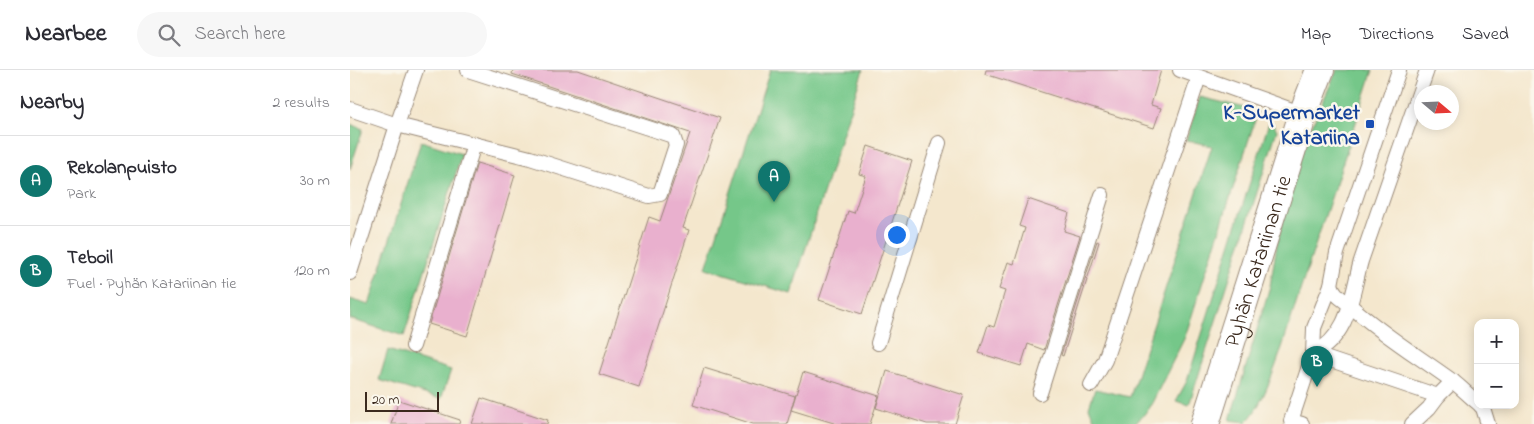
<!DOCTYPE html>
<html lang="en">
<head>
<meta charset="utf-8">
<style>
	body { margin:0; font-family:"Indie Flower",sans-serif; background:#f7f7f7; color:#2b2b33 }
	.controls { position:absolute; right:15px; bottom:15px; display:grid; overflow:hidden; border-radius:10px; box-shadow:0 2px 12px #0003 }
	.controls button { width:45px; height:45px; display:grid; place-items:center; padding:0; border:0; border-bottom:1px solid #e1e1e2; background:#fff; color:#2b2b33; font:25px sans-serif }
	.compass { position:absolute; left:1064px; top:15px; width:45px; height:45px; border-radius:50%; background:#fff; box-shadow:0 2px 12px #0003; rotate:109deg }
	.scale { position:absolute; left:15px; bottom:12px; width:74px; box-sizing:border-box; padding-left:5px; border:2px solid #3b2a1e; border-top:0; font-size:14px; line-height:18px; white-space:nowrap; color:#3b2a1e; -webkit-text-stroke:4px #fbf7ec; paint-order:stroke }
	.you { position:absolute; left:546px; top:164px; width:18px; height:18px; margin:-12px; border:4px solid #fff; border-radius:50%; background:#1a73e8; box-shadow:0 0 0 8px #1a73e833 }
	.badge { display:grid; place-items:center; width:32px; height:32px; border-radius:50%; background:#0f766e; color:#fff; font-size:16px; font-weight:700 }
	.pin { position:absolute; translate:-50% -41px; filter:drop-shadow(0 1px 2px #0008) }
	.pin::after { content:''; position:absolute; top:26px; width:18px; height:15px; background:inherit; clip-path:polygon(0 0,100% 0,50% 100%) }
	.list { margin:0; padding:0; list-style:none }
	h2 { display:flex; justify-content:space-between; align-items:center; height:65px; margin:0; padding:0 20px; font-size:21px }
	h2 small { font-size:16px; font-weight:400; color:#7c7c81 }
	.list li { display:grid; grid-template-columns:32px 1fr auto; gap:15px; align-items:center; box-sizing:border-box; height:90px; padding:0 20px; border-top:1px solid #e1e1e2 }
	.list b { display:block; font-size:19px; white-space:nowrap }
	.list p { margin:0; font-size:16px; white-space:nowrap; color:#7c7c81 }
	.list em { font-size:16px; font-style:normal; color:#7c7c81 }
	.icon { flex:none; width:28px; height:28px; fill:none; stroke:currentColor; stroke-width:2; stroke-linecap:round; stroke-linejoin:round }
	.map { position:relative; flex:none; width:1184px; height:354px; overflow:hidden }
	header { display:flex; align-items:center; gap:30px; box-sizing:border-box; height:70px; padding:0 25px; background:#fff; border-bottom:1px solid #e1e1e2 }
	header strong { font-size:24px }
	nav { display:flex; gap:28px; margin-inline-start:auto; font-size:18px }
	.search { width:350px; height:45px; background:#f7f7f7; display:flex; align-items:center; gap:12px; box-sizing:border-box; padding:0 18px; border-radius:28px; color:#7c7c81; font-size:19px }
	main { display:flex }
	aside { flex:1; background:#fff }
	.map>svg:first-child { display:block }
	.green { fill:#75c789; stroke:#587854 }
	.building { fill:#e9b0ce }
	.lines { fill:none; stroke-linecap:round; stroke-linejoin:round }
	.service-casing { stroke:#988876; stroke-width:16 }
	.tertiary-casing { stroke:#988876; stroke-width:30 }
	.service { stroke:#fff; stroke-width:14 }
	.tertiary { stroke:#fff; stroke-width:28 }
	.transit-dot { fill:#1a4fb4; stroke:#fbf7ec; stroke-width:2 }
	.labels { text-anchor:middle; stroke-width:5; stroke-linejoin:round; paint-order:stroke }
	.transit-label { font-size:22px; font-weight:bold; fill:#164399; stroke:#fbf7ec; text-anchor:end }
	.street-label { font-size:22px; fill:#3b2a1e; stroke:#fbf7ec }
</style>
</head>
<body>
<header>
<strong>Nearbee</strong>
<div class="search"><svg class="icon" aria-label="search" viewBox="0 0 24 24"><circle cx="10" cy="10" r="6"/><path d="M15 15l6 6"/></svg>Search here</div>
<nav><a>Map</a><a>Directions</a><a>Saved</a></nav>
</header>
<main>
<aside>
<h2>Nearby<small>2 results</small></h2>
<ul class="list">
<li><span class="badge">A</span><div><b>Rekolanpuisto</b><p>Park</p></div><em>30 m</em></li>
<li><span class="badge">B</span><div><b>Teboil</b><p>Fuel · Pyhän Katariinan tie</p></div><em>120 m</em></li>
</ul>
</aside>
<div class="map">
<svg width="1184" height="354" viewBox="0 0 1184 354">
	<rect width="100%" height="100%" fill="#fbf7ec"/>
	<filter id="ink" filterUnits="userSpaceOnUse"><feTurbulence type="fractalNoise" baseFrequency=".02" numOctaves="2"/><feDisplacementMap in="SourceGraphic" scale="10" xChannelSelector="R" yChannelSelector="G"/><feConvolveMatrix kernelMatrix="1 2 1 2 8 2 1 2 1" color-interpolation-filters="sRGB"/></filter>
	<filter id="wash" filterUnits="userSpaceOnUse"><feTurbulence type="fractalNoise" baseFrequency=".0096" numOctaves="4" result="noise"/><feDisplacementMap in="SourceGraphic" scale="20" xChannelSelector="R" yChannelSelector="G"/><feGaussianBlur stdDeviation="1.12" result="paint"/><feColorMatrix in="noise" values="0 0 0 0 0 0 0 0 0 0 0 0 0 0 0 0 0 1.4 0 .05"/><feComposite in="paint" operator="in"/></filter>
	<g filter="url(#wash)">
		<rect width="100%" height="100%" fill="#f4e7cd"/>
		<g class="green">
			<polygon points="420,0 513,0 441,224 356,198"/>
			<path d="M 987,0 L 1023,0 C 999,75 974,149 949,224 C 939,254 918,333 896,352 L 880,350 L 920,216 L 927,174 L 941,117 L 960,60 Z"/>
			<polygon points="850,27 908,41 835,267 799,339 785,354 746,354 739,337 745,319 780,327 862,76 836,70"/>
			<polygon points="920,49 927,60 839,335 826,331 837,311"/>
			<polygon points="0,54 13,59 0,99"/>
			<polygon points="71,71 112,84 54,266 0,249 0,229 19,235"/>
			<polygon points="38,280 101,300 91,329 29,310"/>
		</g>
		<g id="blocks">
			<g class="building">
				<polygon points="163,0 228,0 370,48 333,158 339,160 289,317 249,304 299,147 310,151 340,63 162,4"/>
				<polygon points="636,0 811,0 801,35 811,38 804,58 635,4"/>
				<polygon points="518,76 562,91 512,244 469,230 498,141 504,143 516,106 509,104"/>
				<polygon points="127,93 165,105 117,266 79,254"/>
				<polygon points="678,129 719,143 714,161 730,166 694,280 678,274 671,296 629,283 638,255 644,257 655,221 649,219 658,192 664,194 675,158 669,156"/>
				<polygon points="747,171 749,172 713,286 711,285"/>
				<polygon points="354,298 445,326 437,354 403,354 343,335"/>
				<polygon points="537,301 614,325 605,354 577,354 526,338"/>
				<polygon points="453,302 529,326 520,354 487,354 441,340"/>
				<polygon points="131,328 198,350 197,354 122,354"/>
				<polygon points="49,330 110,350 109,354 41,354"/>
			</g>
		</g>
	</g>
	<g filter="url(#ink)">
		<use href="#blocks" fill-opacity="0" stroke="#988876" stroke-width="1"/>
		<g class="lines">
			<defs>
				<g id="service">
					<polyline points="66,0 47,55 180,88 299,126 310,124 326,75 323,66 118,0"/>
					<polyline points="830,0 953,44"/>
					<polyline points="0,39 47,55 0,203"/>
					<path d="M 981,215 C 987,229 993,228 1002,237 C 1033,265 1068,286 1101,310 C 1111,317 1119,326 1128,333"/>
					<polyline points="528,273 589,73"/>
					<polyline points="63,276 124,74"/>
					<path d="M 963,284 C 1000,265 1001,227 1011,191 L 1077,0"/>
					<polyline points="963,284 1088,326"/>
					<polyline points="741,315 755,290 849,7"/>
					<polyline points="690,323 752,125"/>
					<polyline points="1130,335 1133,338 1138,354"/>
					<polyline points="952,354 941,351 963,284 964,258 981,215 987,183 1049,0"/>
					<polyline points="1062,354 1079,338 1088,326 1103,311"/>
				</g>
				<g id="tertiary">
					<path id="s1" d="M 855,354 L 953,44 L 970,0"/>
				</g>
			</defs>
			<use href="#service" class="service-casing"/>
			<use href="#tertiary" class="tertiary-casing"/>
			<use href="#service" class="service"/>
			<use href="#tertiary" class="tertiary"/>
		</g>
	</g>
	<rect class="transit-dot" x="1015" y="49" width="10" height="10" rx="2.5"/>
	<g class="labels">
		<g class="transit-label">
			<text x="1010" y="49">K-Supermarket<tspan x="1010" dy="25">Katariina</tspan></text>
		</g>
		<g class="street-label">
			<text dy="8" stroke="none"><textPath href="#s1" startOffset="171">Pyhän Katariinan tie</textPath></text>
		</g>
	</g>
</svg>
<div class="controls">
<button>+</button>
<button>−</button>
</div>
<svg class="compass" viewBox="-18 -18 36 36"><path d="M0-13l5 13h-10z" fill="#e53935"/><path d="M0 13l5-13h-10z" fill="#7c7c81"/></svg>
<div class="scale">20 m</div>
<div class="you"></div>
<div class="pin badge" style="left:424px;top:132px">A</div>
<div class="pin badge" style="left:967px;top:317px">B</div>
</div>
</main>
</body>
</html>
